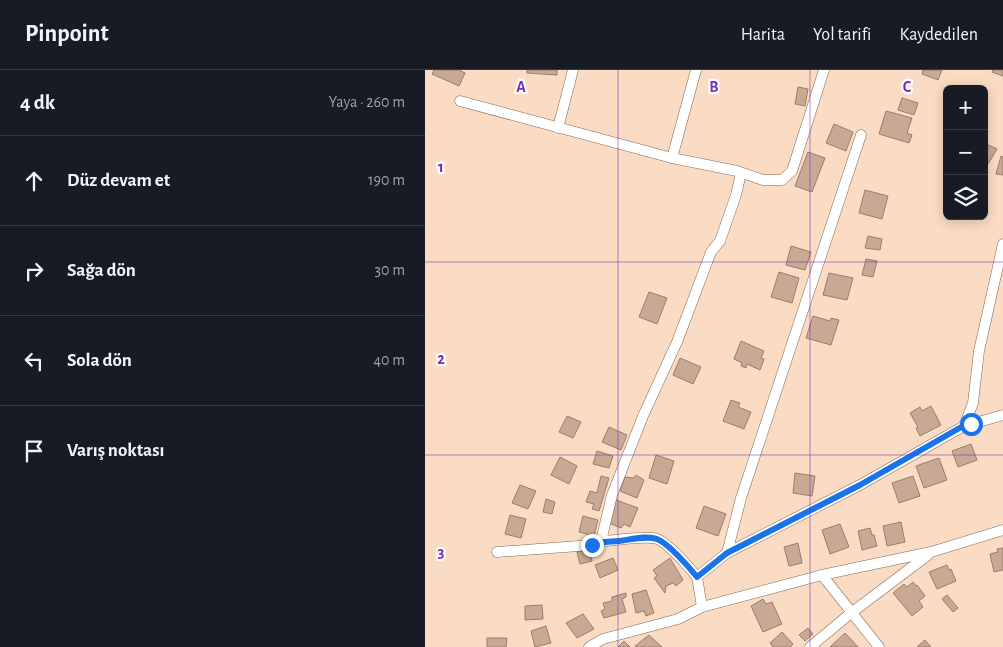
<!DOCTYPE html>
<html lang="tr">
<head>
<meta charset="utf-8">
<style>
	body { margin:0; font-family:"Alegreya Sans",sans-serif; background:#20242c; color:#f1f3f6 }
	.controls { position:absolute; right:15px; top:15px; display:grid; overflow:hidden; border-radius:8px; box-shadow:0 2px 12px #0003 }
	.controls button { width:45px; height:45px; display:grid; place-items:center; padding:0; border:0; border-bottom:1px solid #363941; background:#171b24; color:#f1f3f6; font:25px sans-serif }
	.stop { position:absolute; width:15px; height:15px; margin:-11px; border:4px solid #1a73e8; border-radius:50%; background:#fff }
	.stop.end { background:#1a73e8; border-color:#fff; box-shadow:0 1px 5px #0008 }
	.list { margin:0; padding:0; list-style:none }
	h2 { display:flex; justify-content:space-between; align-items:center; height:65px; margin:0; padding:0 20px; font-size:21px }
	h2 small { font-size:16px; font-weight:400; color:#9ea1a6 }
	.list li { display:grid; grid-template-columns:32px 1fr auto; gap:15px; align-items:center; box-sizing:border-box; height:90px; padding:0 20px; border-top:1px solid #363941 }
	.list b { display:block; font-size:19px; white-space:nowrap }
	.list em { font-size:16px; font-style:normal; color:#9ea1a6 }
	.icon { flex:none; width:28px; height:28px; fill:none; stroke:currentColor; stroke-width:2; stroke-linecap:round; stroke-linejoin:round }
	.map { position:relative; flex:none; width:578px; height:577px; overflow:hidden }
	header { display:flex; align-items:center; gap:30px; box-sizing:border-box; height:70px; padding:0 25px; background:#171b24; border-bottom:1px solid #363941 }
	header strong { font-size:24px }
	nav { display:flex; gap:28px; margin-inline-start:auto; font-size:18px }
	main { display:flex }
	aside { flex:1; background:#171b24 }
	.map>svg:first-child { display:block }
	.building { fill:#c8a994; stroke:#9b7e6a }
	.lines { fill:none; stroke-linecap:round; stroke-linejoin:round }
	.minor-casing { stroke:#836953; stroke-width:11 }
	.minor { stroke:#fff; stroke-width:10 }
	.route { stroke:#1a73e8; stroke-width:6 }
	.grid { fill:none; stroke:#7b2cbf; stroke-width:1; stroke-opacity:0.55 }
	.grid-label { font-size:16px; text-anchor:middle; font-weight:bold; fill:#7b2cbf; stroke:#fff; stroke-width:4.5; stroke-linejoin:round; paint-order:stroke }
</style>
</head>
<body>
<header>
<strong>Pinpoint</strong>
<nav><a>Harita</a><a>Yol tarifi</a><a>Kaydedilen</a></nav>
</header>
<main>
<aside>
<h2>4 dk<small>Yaya · 260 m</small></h2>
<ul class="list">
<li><svg class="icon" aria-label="ahead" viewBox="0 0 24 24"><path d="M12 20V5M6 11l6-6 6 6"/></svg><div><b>Düz devam et</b></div><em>190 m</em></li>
<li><svg class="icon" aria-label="right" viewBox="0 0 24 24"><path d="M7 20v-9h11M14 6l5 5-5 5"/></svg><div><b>Sağa dön</b></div><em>30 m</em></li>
<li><svg class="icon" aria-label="left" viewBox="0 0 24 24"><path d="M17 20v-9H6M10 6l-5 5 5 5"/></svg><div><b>Sola dön</b></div><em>40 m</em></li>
<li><svg class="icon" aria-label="arrive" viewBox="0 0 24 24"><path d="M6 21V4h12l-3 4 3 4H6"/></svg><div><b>Varış noktası</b></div></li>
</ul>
</aside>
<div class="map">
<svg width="578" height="577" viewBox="0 0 578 577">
	<rect width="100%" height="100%" fill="#f9dcc3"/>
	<g class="building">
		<polygon points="9,0 34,0 40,3 34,16 7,4"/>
		<polygon points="102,0 132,0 132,5 102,3"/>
		<polygon points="498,0 517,0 513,10 497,4"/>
		<polygon points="568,0 578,0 578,6 567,2"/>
		<polygon points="373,17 383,19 380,36 370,34"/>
		<polygon points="477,28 493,33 489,45 473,40"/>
		<polygon points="461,41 487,48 482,63 487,65 484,73 454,64"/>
		<polygon points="409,54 428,62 421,81 401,73"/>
		<polygon points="559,73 572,79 563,94 559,92"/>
		<polygon points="383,82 400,88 387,122 370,116"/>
		<polygon points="576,86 578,87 578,105 571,104"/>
		<polygon points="440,120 463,126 457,149 434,143"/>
		<polygon points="443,166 457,169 455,180 440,178"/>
		<polygon points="366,176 386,182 380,200 361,195"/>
		<polygon points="441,189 452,191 448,207 437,205"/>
		<polygon points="354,202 374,208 367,233 346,227"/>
		<polygon points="404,203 428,208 422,230 398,225"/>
		<polygon points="224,222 242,228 232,254 214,247"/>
		<polygon points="388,246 405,251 406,248 414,250 406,275 381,268"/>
		<polygon points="316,271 339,281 336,288 339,289 335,300 322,294 321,298 316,296 317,293 309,289"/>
		<polygon points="255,288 276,297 268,314 248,305"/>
		<polygon points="306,330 315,333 313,337 326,342 319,359 298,351"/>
		<polygon points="506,336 516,355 495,366 491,358 493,357 485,343 495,337 497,341"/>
		<polygon points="142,346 156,352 148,368 134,362"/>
		<polygon points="184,357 202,365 196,380 177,372"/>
		<polygon points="546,374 552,390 533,397 527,381"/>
		<polygon points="172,381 188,386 184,398 168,394"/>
		<polygon points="231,385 249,391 242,414 224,408"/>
		<polygon points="135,387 152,396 144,414 126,405"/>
		<polygon points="514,388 522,410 499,418 491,396"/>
		<polygon points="370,403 390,406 387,426 368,423"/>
		<polygon points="211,405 219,410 212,428 195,421 200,407 209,408"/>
		<polygon points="176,406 184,408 174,441 167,439 169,434 161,432 165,421 172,423"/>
		<polygon points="488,406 495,426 474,433 467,413"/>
		<polygon points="95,415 111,421 103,439 87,433"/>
		<polygon points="121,429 130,432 127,444 118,442"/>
		<polygon points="191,430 213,438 205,457 199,454 196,458 184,453"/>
		<polygon points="279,436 301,444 293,466 271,458"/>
		<polygon points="85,445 101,449 96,468 80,464"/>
		<polygon points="158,446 173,450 169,466 154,462"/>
		<polygon points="476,452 480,472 462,476 458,456"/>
		<polygon points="415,454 424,477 405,484 397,460"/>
		<polygon points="445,458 447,465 449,465 452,476 437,480 433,461"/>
		<polygon points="373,473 377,493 364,496 359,477"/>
		<polygon points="578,478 578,500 569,502 565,484 573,482 572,479"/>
		<polygon points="164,480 167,491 155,494 152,482"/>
		<polygon points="188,488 193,500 175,508 170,495"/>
		<polygon points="245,488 258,510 251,516 248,513 241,516 240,523 229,508 232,506 228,500"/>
		<polygon points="522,495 524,500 526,499 531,511 512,519 504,502"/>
		<polygon points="488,512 491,516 492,515 500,526 494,531 498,537 487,546 468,523 479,514 482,517"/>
		<polygon points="221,520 229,543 221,546 219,541 211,543 207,524"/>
		<polygon points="201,523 201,527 197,529 201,542 179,548 176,541 180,539 178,533 187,531 187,527"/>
		<polygon points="522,525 533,538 528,542 517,529"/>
		<polygon points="338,529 341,534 347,532 357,554 338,562 326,536"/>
		<polygon points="117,535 118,549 100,550 100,536"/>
		<polygon points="158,544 169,559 152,568 141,553"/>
		<polygon points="121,556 126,573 110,577 106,561"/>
		<polygon points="383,558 388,564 380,571 374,565"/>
		<polygon points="357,562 368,574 365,577 348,577 345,573"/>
		<polygon points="420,563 433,577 405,577"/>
		<polygon points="224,565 237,577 211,577 210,576"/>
		<polygon points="62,568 82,568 81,577 62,577"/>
		<polygon points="500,570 506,577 492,577"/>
		<polygon points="199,571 205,577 193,577"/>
	</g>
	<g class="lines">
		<defs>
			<g id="minor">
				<polyline points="35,31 247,88 312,101 338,110 357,110 367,101 399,0"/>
				<polyline points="133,58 148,0"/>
				<polyline points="247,88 271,0"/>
				<polyline points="539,356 578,345"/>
				<polyline points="72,482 167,475 176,471"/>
				<polyline points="302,483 316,428 436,65"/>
				<polyline points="397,505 454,577"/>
				<path d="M 272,507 C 265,498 242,472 232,469 C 219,465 190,471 176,471 L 187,425 L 218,346 L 252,272 L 286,182 L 295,171 L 311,125 L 316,103"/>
				<polyline points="277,537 272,507 302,483 435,415 539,356 548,333 554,281 578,174"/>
				<polyline points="164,577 178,569 253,549 277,537 397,505 506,482 578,460"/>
				<polyline points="385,577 426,543 503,485"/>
			</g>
		</defs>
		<use href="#minor" class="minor-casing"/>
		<use href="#minor" class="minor"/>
	</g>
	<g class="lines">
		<path class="route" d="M 167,475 C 176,471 184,472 194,471 C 204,470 222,465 232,469 C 243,473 264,497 272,507 L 302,483 L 435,415 L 538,356 L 546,354"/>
	</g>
	<path class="grid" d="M 193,0 L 193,577M 385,0 L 385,577M 0,192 L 578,192M 0,385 L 578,385"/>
	<g class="grid-label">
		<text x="96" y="22">A</text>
		<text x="289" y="22">B</text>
		<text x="482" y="22">C</text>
		<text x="16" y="102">1</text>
		<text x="16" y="294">2</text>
		<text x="16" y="487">3</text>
	</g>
</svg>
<div class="controls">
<button>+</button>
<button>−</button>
<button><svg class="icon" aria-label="layers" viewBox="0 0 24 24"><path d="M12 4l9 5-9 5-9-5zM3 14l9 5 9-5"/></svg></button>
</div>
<div class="stop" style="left:546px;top:354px"></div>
<div class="stop end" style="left:167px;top:475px"></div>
</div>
</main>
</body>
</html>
